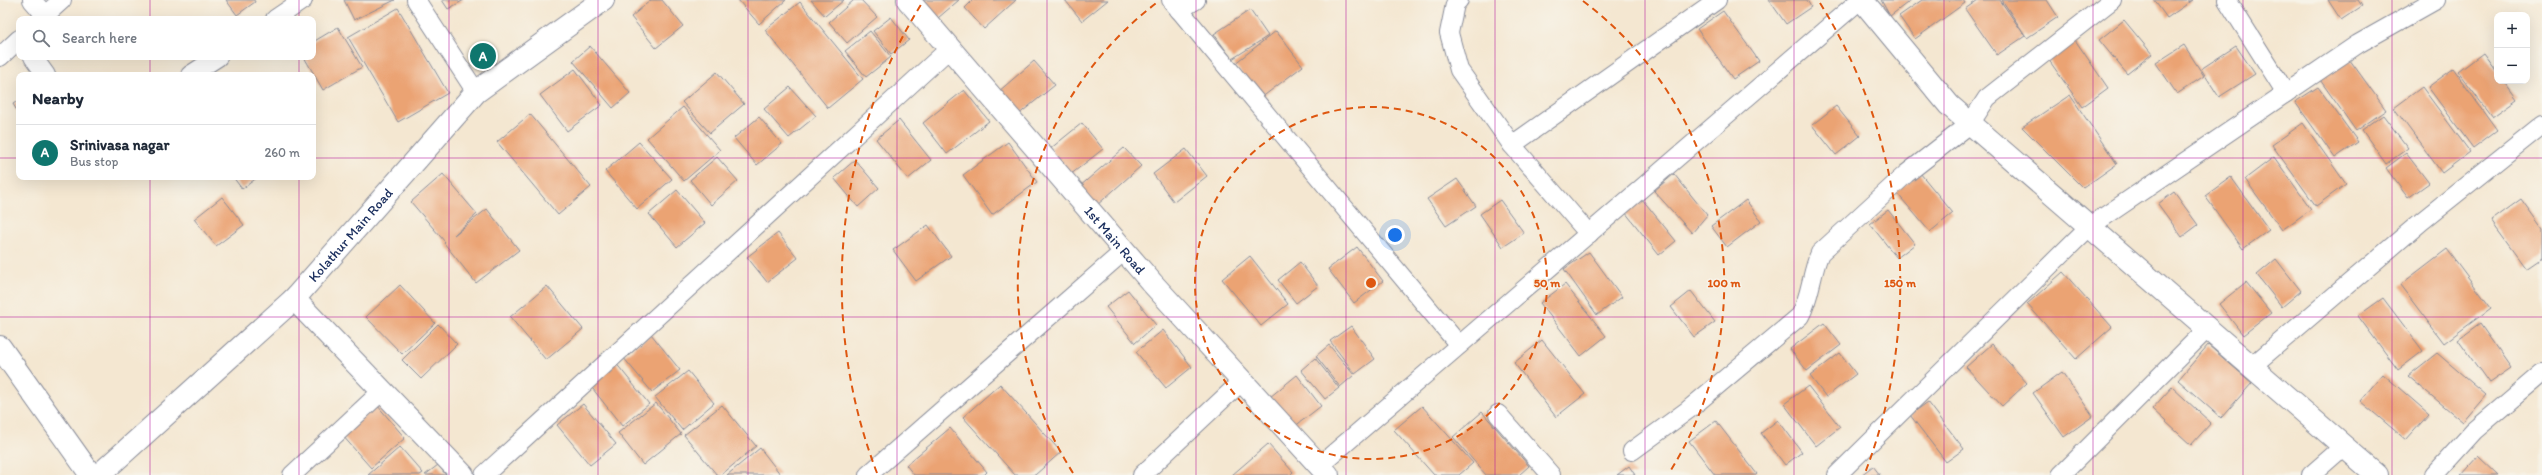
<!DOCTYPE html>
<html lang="en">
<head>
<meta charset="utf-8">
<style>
	body { margin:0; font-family:Itim,sans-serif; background:#f6f6f7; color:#1f2937 }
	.controls { position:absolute; right:12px; top:12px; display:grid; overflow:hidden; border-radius:8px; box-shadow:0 4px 16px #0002 }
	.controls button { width:36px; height:36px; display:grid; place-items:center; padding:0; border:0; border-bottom:1px solid #e0e1e3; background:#fff; color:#1f2937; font:20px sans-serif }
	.you { position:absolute; left:1395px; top:235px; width:14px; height:14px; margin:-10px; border:3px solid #fff; border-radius:50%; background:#1a73e8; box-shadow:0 0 0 6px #1a73e833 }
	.badge { display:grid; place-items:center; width:26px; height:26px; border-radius:50%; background:#0f766e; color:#fff; font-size:13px; font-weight:700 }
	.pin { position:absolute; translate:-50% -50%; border:2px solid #fff; box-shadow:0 1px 4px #0006 }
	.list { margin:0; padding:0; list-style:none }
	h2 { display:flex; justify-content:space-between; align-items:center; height:52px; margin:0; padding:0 16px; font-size:17px }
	h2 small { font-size:13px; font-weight:400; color:#747a83 }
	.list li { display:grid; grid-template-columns:26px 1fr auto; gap:12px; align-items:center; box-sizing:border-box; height:56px; padding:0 16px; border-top:1px solid #e0e1e3 }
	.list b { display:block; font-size:15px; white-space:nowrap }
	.list p { margin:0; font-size:13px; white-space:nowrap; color:#747a83 }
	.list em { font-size:13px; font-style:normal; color:#747a83 }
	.icon { flex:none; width:22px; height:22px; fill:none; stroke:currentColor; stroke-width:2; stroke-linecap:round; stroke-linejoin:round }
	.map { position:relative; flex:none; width:2542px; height:475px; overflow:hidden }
	.search { position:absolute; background:#fff; box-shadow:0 4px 16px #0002; left:16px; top:16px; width:300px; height:44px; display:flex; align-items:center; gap:10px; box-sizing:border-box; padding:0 14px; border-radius:8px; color:#747a83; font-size:15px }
	.panel { position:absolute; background:#fff; box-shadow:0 4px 16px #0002; left:16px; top:72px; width:300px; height:108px; border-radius:8px }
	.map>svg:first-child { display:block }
	.building { fill:#eba373 }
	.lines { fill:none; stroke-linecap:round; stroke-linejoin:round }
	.minor-casing { stroke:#888b98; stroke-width:20 }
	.tertiary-casing { stroke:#888b98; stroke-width:24 }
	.minor { stroke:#fff; stroke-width:18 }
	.tertiary { stroke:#fff; stroke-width:22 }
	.grid { fill:none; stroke:#b5179e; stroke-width:1; stroke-opacity:0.55 }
	.ring { fill:none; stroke:#de5710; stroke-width:2; stroke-dasharray:7 5 }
	.labels { text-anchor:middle; stroke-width:3; stroke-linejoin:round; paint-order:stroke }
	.street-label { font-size:14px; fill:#1b2f5e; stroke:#f7f3e8 }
	.centre { fill:#de5710; stroke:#f7f3e8; stroke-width:2 }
	.ring-label { font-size:12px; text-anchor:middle; font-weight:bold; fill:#de5710; stroke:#f7f3e8; stroke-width:3; stroke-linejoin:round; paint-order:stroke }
</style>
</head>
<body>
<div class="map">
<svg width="2542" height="475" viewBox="0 0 2542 475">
	<rect width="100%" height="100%" fill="#f7f3e8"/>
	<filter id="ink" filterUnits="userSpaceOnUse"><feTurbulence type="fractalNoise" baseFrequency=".025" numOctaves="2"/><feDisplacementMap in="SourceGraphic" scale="8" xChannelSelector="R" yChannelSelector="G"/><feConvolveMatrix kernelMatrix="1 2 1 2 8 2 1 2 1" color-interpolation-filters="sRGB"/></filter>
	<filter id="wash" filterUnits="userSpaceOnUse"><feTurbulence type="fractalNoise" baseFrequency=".012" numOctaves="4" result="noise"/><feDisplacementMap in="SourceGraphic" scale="16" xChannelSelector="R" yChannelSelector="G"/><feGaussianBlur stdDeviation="0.9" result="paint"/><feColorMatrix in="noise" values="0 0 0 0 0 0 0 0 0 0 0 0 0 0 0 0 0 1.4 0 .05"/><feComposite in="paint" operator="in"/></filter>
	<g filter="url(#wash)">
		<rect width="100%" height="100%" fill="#f4e7d1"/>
		<g id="blocks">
			<g class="building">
				<polygon points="226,0 254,0 255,2 237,15"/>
				<polygon points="344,0 395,0 354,20"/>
				<polygon points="442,0 464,0 448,9"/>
				<polygon points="651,0 662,0 683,26 656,48 631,17"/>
				<polygon points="738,0 786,0 759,24"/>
				<polygon points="811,0 844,0 825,16"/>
				<polygon points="854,0 861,0 877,17 847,43 829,22"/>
				<polygon points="922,0 959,0 938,18"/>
				<polygon points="973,0 1016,0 984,29 965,8"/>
				<polygon points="1065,0 1108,0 1082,21"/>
				<polygon points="1769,0 1807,0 1811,7 1786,24"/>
				<polygon points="1881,0 1911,0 1890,16"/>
				<polygon points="1922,0 1963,0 1965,3 1915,39 1899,16"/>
				<polygon points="1978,0 2000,0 2025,36 1997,55 1965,9"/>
				<polygon points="2002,0 2047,0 2058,17 2027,38"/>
				<polygon points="2154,0 2193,0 2167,18"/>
				<polygon points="2328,0 2358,0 2362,6 2341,20"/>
				<polygon points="800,2 863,79 828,108 765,30"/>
				<polygon points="398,8 448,93 398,122 348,37"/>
				<polygon points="1250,10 1268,36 1232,59 1214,34"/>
				<polygon points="1723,11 1759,61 1733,79 1697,29"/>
				<polygon points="891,17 909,40 891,54 873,31"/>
				<polygon points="2124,20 2152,54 2127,74 2099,40"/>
				<polygon points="338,27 362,67 323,90 304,57 313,57 313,42"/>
				<polygon points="870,31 891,57 866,77 845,51"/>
				<polygon points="1276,31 1303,66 1261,98 1234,64"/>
				<polygon points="2073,37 2108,88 2082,107 2046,56"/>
				<polygon points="2184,45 2204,76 2177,94 2156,63"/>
				<polygon points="590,46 630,93 613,108 573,61"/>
				<polygon points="2236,46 2255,74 2219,97 2201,69"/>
				<polygon points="2483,53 2497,72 2497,81 2504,81 2517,99 2492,117 2458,72"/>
				<polygon points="2347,56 2386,110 2356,131 2318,77"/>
				<polygon points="1034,61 1055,85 1018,115 998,92"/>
				<polygon points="575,69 602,105 567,131 540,95"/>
				<polygon points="2453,69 2497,130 2473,148 2428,87"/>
				<polygon points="717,72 744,104 710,133 682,102"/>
				<polygon points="790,87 816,116 789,138 764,109"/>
				<polygon points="2318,87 2358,142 2335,158 2295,102"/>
				<polygon points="2422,87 2470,152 2442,173 2394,108"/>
				<polygon points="964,90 989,121 947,154 923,123"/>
				<polygon points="2070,95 2117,164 2083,188 2022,127"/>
				<polygon points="19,100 19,114 13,104"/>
				<polygon points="1836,106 1860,136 1836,155 1812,125"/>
				<polygon points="683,107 720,150 684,181 647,138"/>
				<polygon points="530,114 591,187 558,215 497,142"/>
				<polygon points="2383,115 2408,148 2386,164 2362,130"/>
				<polygon points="759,117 782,144 757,165 734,138"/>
				<polygon points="899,120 931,160 908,179 876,139"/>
				<polygon points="1082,123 1103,149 1070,175 1050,149"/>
				<polygon points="2303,123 2346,184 2316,206 2272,145"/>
				<polygon points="639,142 672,179 637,209 605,171"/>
				<polygon points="1008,142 1037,182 992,215 963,175"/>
				<polygon points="1124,148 1141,166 1096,206 1079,187"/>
				<polygon points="1186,149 1207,176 1174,202 1153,174"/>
				<polygon points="2406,153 2429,183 2408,198 2386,168"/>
				<polygon points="717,157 738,181 711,205 690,180"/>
				<polygon points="2274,157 2311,209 2282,230 2245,179"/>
				<polygon points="855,160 879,188 858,207 834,178"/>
				<polygon points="1920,173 1953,213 1930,232 1896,192"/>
				<polygon points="443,174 477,214 454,235 487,209 519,250 476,283 444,243 445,242 411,202"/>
				<polygon points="1674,174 1707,215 1692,233 1654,191"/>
				<polygon points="233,177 258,177 242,189"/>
				<polygon points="2231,177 2269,230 2243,249 2205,196"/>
				<polygon points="1457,179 1476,206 1446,226 1427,199"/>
				<polygon points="677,190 705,223 677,247 649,214"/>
				<polygon points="2174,192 2198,225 2182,237 2158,204"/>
				<polygon points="222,197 244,225 216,246 194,219"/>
				<polygon points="1642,199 1676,241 1659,255 1625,212"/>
				<polygon points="2521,199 2542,228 2542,258 2526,269 2491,221"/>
				<polygon points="1500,200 1524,233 1503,247 1480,214"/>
				<polygon points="1746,200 1761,221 1727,247 1711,226"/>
				<polygon points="1888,210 1915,244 1897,258 1870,224"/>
				<polygon points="928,225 951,256 916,281 893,250"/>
				<polygon points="778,233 798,258 767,282 747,257"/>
				<polygon points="1357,247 1383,281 1354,303 1328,269"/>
				<polygon points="2447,249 2491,308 2444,343 2400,285"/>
				<polygon points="1589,252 1622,297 1597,315 1564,269"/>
				<polygon points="1250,256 1288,304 1261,326 1222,279"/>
				<polygon points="2276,259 2301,291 2282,307 2257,275"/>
				<polygon points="1300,262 1318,286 1296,303 1278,280"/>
				<polygon points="2063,272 2112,327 2076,359 2027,304"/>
				<polygon points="2246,282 2271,313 2243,335 2219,304"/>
				<polygon points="1565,284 1606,336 1581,356 1540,303"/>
				<polygon points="400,285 435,323 402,354 366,317"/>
				<polygon points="547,286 583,329 546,360 510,317"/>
				<polygon points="1128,290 1156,325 1135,343 1106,307"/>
				<polygon points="1691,291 1715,322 1694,337 1671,307"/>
				<polygon points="2383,298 2423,351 2398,370 2358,316"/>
				<polygon points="1824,323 1841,345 1807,371 1790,349"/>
				<polygon points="438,324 457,344 421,379 402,360"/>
				<polygon points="2480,324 2511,368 2489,383 2458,340"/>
				<polygon points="1351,326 1375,359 1355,374 1330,341"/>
				<polygon points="1163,330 1192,367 1166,388 1136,352"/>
				<polygon points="651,334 680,370 652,392 623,357"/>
				<polygon points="1542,340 1585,394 1556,417 1514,363"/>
				<polygon points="1992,344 2027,383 2002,406 1966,367"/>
				<polygon points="1329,345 1354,375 1340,387 1316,356"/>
				<polygon points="2208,345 2252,383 2221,418 2178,380"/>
				<polygon points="1840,353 1856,374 1826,397 1810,376"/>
				<polygon points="2437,353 2486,395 2463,422 2408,376"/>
				<polygon points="1315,358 1339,388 1325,399 1301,370"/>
				<polygon points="615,362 649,404 622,426 589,384"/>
				<polygon points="688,371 714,403 682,430 655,397"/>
				<polygon points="2062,372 2093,416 2064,437 2033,393"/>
				<polygon points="2383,374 2429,414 2406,440 2360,401"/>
				<polygon points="1297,375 1321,406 1294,427 1270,397"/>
				<polygon points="1000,384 1061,452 1035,475 1015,475 963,417"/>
				<polygon points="1808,386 1840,427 1816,446 1784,404"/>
				<polygon points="2172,387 2211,423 2191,445 2152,409"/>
				<polygon points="1928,402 1964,449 1946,462 1910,415"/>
				<polygon points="656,403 681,434 643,465 618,433"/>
				<polygon points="583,404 616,444 590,465 557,425"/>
				<polygon points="377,405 405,438 371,468 342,435"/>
				<polygon points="722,405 756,446 721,475 717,475 684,435"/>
				<polygon points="1422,406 1473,463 1459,475 1434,475 1394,430"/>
				<polygon points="1482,412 1529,466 1519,475 1486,475 1453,437"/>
				<polygon points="1778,420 1802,452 1785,465 1761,433"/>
				<polygon points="1716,421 1757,474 1756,475 1715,475 1689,441"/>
				<polygon points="950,428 987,472 984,475 914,475 906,465"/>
				<polygon points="1268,444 1293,472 1290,475 1232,475"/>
				<polygon points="400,447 423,473 420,475 368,475"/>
				<polygon points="760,448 781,475 727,475"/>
				<polygon points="2478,456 2498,475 2461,475"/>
				<polygon points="438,465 446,475 425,475"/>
				<polygon points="1629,466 1635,475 1617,475"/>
				<polygon points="1873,466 1880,475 1861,475"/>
			</g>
		</g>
	</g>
	<g filter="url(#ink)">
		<use href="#blocks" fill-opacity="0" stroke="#888b98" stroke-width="1"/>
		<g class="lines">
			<defs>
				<g id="minor">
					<polyline points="32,0 45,15"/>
					<polyline points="416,0 476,92"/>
					<polyline points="1171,0 1459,345"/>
					<polyline points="1459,0 1455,4 1449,33 1459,70 1512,145 1589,234"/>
					<polyline points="2227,0 2286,93"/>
					<polyline points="1179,10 1196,0"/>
					<polyline points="41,19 62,0"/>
					<polyline points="275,19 303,0"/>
					<polyline points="0,57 19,39"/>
					<polyline points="33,57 46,75"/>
					<polyline points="190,75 218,57"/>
					<polyline points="1512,145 1717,0"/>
					<polyline points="2251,367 2422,221 2542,125"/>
					<polyline points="1498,414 1551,475"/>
					<path d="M 1632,451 L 1688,410 L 1800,316 C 1811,296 1811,273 1820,253 L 1906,174 L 1970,124 L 1987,98 L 2112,0"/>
					<polyline points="1319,466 1860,0"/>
					<polyline points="292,475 382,391"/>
					<polyline points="484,475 949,49"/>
					<polyline points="868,475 1124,251"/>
					<polyline points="1142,475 1242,381"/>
					<polyline points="1837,475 2089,227 2358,44 2436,0"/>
					<polyline points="2061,475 2207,329"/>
					<polyline points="2311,475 2343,447"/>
					<polyline points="2434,475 2474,431 2542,373"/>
				</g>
				<g id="tertiary">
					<path id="s1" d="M 908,0 L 1153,284 L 1328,475"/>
					<polyline points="1862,0 1949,105 2377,475"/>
					<polyline points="294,299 463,475"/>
					<polyline points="0,347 91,475"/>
					<path id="s2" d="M 99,475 L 294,299 L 476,92 L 603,0"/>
				</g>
			</defs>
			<use href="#minor" class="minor-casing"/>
			<use href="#tertiary" class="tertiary-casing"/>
			<use href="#minor" class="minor"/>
			<use href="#tertiary" class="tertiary"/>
		</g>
	</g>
	<path class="grid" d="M 150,0 L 150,19M 299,0 L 299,19M 449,0 L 449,475M 598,0 L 598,475M 748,0 L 748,475M 897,0 L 897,475M 1047,0 L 1047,475M 1196,0 L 1196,475M 1346,0 L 1346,475M 1495,0 L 1495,475M 1645,0 L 1645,475M 1794,0 L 1794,475M 1944,0 L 1944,475M 2093,0 L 2093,475M 2243,0 L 2243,475M 2392,0 L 2392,475M 150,57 L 150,75M 299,57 L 299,75M 0,158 L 19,158M 313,158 L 2542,158M 150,177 L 150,475M 299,177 L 299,475M 0,317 L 2542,317"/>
	<g class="ring">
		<circle cx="1371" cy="283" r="176"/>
		<path d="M1073 473A353 353 0 0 1 1159 1M1583 1A353 353 0 0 1 1669 473"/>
		<path d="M877 473A529 529 0 0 1 922 3M1820 3A529 529 0 0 1 1865 473"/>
	</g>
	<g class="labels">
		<g class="street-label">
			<text dy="5" stroke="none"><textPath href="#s2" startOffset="348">Kolathur Main Road</textPath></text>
			<text dy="5" stroke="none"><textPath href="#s1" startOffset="317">1st Main Road</textPath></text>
		</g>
	</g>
	<circle cx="1371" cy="283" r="6" class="centre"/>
	<g class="ring-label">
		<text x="1547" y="287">50 m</text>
		<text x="1724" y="287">100 m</text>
		<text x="1900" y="287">150 m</text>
	</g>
</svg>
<div class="controls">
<button>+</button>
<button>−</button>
</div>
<div class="you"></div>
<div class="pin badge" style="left:483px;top:56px">A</div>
<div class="search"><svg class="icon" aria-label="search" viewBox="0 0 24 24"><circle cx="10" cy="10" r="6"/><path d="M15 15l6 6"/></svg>Search here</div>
<section class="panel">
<h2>Nearby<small></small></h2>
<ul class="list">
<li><span class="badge">A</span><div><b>Srinivasa nagar</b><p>Bus stop</p></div><em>260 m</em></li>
</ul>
</section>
</div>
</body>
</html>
